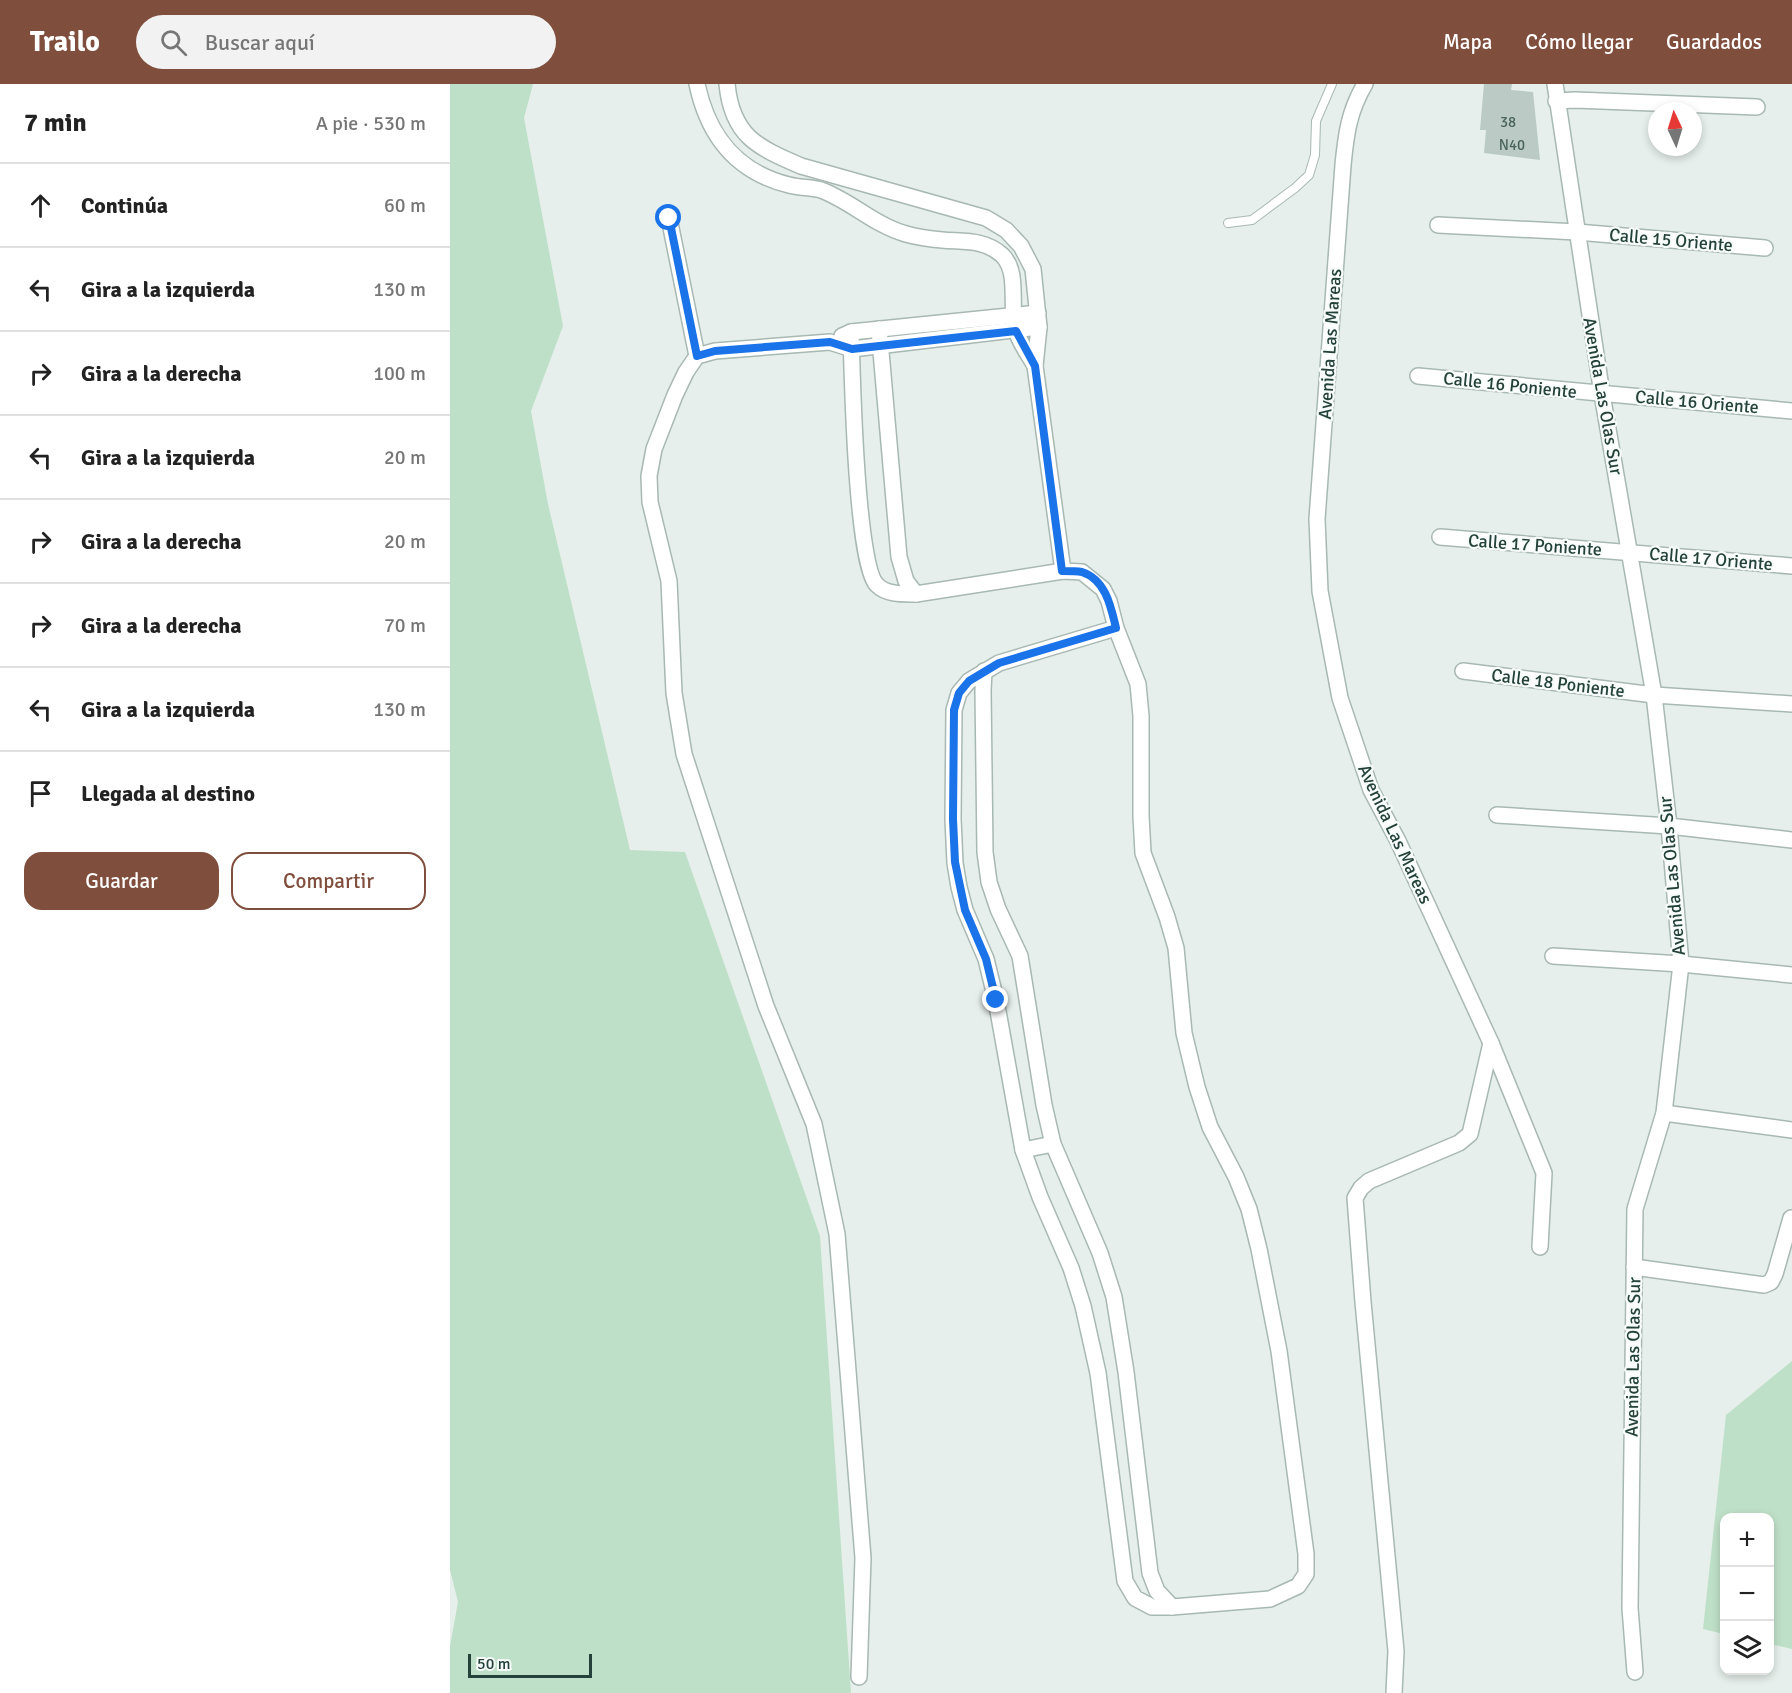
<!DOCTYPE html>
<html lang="es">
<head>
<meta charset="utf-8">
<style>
	body { margin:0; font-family:Signika,sans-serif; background:#f2f2f2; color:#222 }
	.controls { position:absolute; right:18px; bottom:18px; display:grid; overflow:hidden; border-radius:12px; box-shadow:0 3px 9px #0003 }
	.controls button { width:54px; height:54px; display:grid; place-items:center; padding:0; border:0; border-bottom:2px solid #e0e0e0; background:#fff; color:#222; font:30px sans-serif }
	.compass { position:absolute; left:1198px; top:18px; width:54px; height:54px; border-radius:50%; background:#fff; box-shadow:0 3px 9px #0003; rotate:356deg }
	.scale { position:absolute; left:18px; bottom:15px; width:124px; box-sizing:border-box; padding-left:6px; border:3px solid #24423a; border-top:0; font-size:16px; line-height:21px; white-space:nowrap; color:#24423a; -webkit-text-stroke:4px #f7fbf9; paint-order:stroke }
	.stop { position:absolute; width:18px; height:18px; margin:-14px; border:4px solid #1a73e8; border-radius:50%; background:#fff }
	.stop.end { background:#1a73e8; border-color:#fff; box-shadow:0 2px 6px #0008 }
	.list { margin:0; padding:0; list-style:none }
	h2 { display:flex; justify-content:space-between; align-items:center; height:78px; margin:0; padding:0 24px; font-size:26px }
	h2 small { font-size:20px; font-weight:400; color:#767676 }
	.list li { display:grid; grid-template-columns:39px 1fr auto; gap:18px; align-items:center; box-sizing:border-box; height:84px; padding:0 24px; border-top:2px solid #e0e0e0 }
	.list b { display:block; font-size:22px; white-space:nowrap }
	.list em { font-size:20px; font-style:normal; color:#767676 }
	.actions { display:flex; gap:12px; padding:18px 24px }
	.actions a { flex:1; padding:14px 0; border:2px solid #804e3d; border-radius:18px; text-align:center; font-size:21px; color:#804e3d }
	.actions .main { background:#804e3d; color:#fff }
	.icon { flex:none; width:33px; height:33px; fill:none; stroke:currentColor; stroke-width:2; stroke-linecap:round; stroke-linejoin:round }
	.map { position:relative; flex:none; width:1342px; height:1609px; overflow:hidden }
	header { display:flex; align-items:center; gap:36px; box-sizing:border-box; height:84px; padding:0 30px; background:#804e3d; color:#fff }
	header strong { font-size:28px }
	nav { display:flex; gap:33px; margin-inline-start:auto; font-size:21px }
	.search { width:420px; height:54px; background:#f2f2f2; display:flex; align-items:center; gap:15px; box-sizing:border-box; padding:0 21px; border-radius:33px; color:#767676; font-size:22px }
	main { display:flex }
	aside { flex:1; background:#fff }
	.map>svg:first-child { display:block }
	.green { fill:#bfe0c8 }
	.building { fill:#bbcac4 }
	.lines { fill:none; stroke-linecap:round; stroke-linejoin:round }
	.service-casing { stroke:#a8b8b2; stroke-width:10 }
	.minor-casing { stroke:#a8b8b2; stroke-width:18 }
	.service { stroke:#fff; stroke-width:8 }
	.minor { stroke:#fff; stroke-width:15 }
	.route { stroke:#1a73e8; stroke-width:8 }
	.labels { text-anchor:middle; stroke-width:4.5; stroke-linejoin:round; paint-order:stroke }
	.number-label { font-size:15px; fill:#4a645c }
	.street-label { font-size:18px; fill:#24423a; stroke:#f7fbf9 }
</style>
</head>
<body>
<header>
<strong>Trailo</strong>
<div class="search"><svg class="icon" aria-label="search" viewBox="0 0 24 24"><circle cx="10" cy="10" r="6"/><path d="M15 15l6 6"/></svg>Buscar aquí</div>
<nav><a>Mapa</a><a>Cómo llegar</a><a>Guardados</a></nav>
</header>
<main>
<aside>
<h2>7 min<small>A pie · 530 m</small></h2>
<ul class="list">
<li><svg class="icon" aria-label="ahead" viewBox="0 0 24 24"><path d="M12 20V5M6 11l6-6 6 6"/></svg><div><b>Continúa</b></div><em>60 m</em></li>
<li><svg class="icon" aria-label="left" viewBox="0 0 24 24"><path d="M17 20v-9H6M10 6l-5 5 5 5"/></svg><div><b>Gira a la izquierda</b></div><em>130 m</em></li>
<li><svg class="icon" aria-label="right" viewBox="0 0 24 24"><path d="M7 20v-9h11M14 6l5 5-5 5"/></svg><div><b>Gira a la derecha</b></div><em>100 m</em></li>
<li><svg class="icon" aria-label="left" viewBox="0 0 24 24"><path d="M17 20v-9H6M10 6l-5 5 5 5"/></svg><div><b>Gira a la izquierda</b></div><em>20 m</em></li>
<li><svg class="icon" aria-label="right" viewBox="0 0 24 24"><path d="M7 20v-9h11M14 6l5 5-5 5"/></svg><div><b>Gira a la derecha</b></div><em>20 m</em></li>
<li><svg class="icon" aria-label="right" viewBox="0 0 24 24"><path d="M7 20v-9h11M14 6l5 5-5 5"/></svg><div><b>Gira a la derecha</b></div><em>70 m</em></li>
<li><svg class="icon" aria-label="left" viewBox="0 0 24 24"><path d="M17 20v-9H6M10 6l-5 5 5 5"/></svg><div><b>Gira a la izquierda</b></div><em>130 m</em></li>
<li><svg class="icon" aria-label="arrive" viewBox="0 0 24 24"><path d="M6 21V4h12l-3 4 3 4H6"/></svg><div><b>Llegada al destino</b></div></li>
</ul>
<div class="actions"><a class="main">Guardar</a><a>Compartir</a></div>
</aside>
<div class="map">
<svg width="1342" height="1609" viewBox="0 0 1342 1609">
	<rect width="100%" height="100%" fill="#e6efeb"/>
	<g class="green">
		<polygon points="0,0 83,0 74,34 113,242 81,327 98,420 180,766 235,768 370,1152 401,1609 0,1609 0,1562 8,1518 0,1486"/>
		<polygon points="1342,1277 1342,1565 1320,1560 1320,1434 1274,1434 1274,1550 1253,1545 1276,1331"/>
	</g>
	<polygon class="building" points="1034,0 1062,0 1061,6 1083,8 1090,76 1034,69 1036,46 1030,46"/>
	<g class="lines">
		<defs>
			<polyline id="service" points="778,139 802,136 845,104 859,91 865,71 866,37 882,0"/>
			<g id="minor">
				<path d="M 247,0 C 258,52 286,88 339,101 C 350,104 361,103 371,106 C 401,117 424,141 456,150 C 467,153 480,155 492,156 C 514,158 534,155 552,171 C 570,188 559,223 566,246 C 569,258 579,271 585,282"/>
				<path d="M 277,0 C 282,52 307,63 351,82 L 536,134 L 556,146 L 571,162 L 583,185 L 589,243 L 585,282 L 613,487"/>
				<path d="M 915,0 C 899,27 896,50 893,81 L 867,435 L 870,507 L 890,614 L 921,706 L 948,757 L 1041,959 L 1094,1089 L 1090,1163"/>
				<polyline points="1105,0 1152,310 1204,611 1219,742 1231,880 1214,1029 1185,1125 1180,1524 1185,1588"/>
				<polyline points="1106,17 1125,16 1307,23"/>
				<polyline points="219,134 247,272"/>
				<polyline points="988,141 1127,148 1315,164"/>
				<polyline points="429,245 449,473 456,497 466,510"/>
				<path d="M 401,248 C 402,286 406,482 427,501 C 437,511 453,510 466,510 L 613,487 L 632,488 L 653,505 L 659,517 L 666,544 L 688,600 L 691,632 L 691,732 L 693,769 L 717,833 L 726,864 L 734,949 L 747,1003 L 760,1043 L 786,1093 L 799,1125 L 809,1165 L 829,1267 L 856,1470 L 856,1490 L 848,1502 L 820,1515 L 722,1523 L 702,1523 L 685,1514 L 675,1497 L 648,1289 L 633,1222 L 621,1184 L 590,1113 L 573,1066 L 546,916 L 536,875 L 515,826 L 509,803 L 505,779 L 503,735 L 504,626 L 509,609 L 519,597 L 549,579 L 666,544"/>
				<polyline points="392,252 401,248 588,229"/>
				<polyline points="968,292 1342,327"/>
				<polyline points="990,453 1342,482"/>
				<polyline points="534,587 533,606 535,768 539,798 548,825 570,872 594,1021 603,1060 650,1169 664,1213 676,1288 700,1489 707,1507 722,1523"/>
				<polyline points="1013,587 1204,611 1342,620"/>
				<polyline points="1047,731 1219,742 1342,756"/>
				<polyline points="1103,872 1231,880 1342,891"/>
				<polyline points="1214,1029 1342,1046"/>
				<polyline points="573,1066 603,1060"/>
				<polyline points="1184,1183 1314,1201 1321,1198 1325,1190 1341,1134"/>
				<polyline points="409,1593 413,1474 387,1150 364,1040 316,922 234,670 224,609 219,497 200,418 199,392 204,365 225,311 236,288 247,272 265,267 380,258 402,265 589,243"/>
				<polyline points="944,1609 946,1567 913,1218 905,1114 911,1104 919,1097 1009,1059 1020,1050 1041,959"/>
			</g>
		</defs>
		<use href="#service" class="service-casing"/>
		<use href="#minor" class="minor-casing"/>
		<use href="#service" class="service"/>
		<use href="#minor" class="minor"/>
	</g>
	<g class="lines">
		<path class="route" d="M 219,134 L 247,272 L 265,267 L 380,258 L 402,265 L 566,247 L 585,282 L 612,487 C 618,487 626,487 632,488 C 656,496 661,523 666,544 L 549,579 L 519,597 L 509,609 L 504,626 L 503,735 L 505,778 L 515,826 L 536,875 L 546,916"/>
	</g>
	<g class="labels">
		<g class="number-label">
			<text x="1058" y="43">38</text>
			<text x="1062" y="66">N40</text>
		</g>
		<g class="street-label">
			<text transform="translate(1221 156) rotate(5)" y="6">Calle 15 Oriente</text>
			<text transform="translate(880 260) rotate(-86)" y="6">Avenida Las Mareas</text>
			<text transform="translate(1060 301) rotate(6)" y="6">Calle 16 Poniente</text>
			<text transform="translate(1153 312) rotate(80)" y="6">Avenida Las Olas Sur</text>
			<text transform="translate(1247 318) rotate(5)" y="6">Calle 16 Oriente</text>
			<text transform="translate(1085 461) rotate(4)" y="6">Calle 17 Poniente</text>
			<text transform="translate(1261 475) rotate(5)" y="6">Calle 17 Oriente</text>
			<text transform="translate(1108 599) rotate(7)" y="6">Calle 18 Poniente</text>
			<text transform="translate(945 750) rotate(65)" y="6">Avenida Las Mareas</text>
			<text transform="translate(1222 792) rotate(-95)" y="6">Avenida Las Olas Sur</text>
			<text transform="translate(1183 1273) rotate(-89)" y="6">Avenida Las Olas Sur</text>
		</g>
	</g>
</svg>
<div class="controls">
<button>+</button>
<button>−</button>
<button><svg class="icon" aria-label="layers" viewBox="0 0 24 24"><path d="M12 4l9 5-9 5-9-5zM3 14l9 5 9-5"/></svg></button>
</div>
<svg class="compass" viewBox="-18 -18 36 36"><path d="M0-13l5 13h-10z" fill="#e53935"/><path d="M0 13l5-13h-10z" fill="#767676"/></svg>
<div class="scale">50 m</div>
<div class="stop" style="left:219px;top:134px"></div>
<div class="stop end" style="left:546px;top:916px"></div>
</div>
</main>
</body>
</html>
